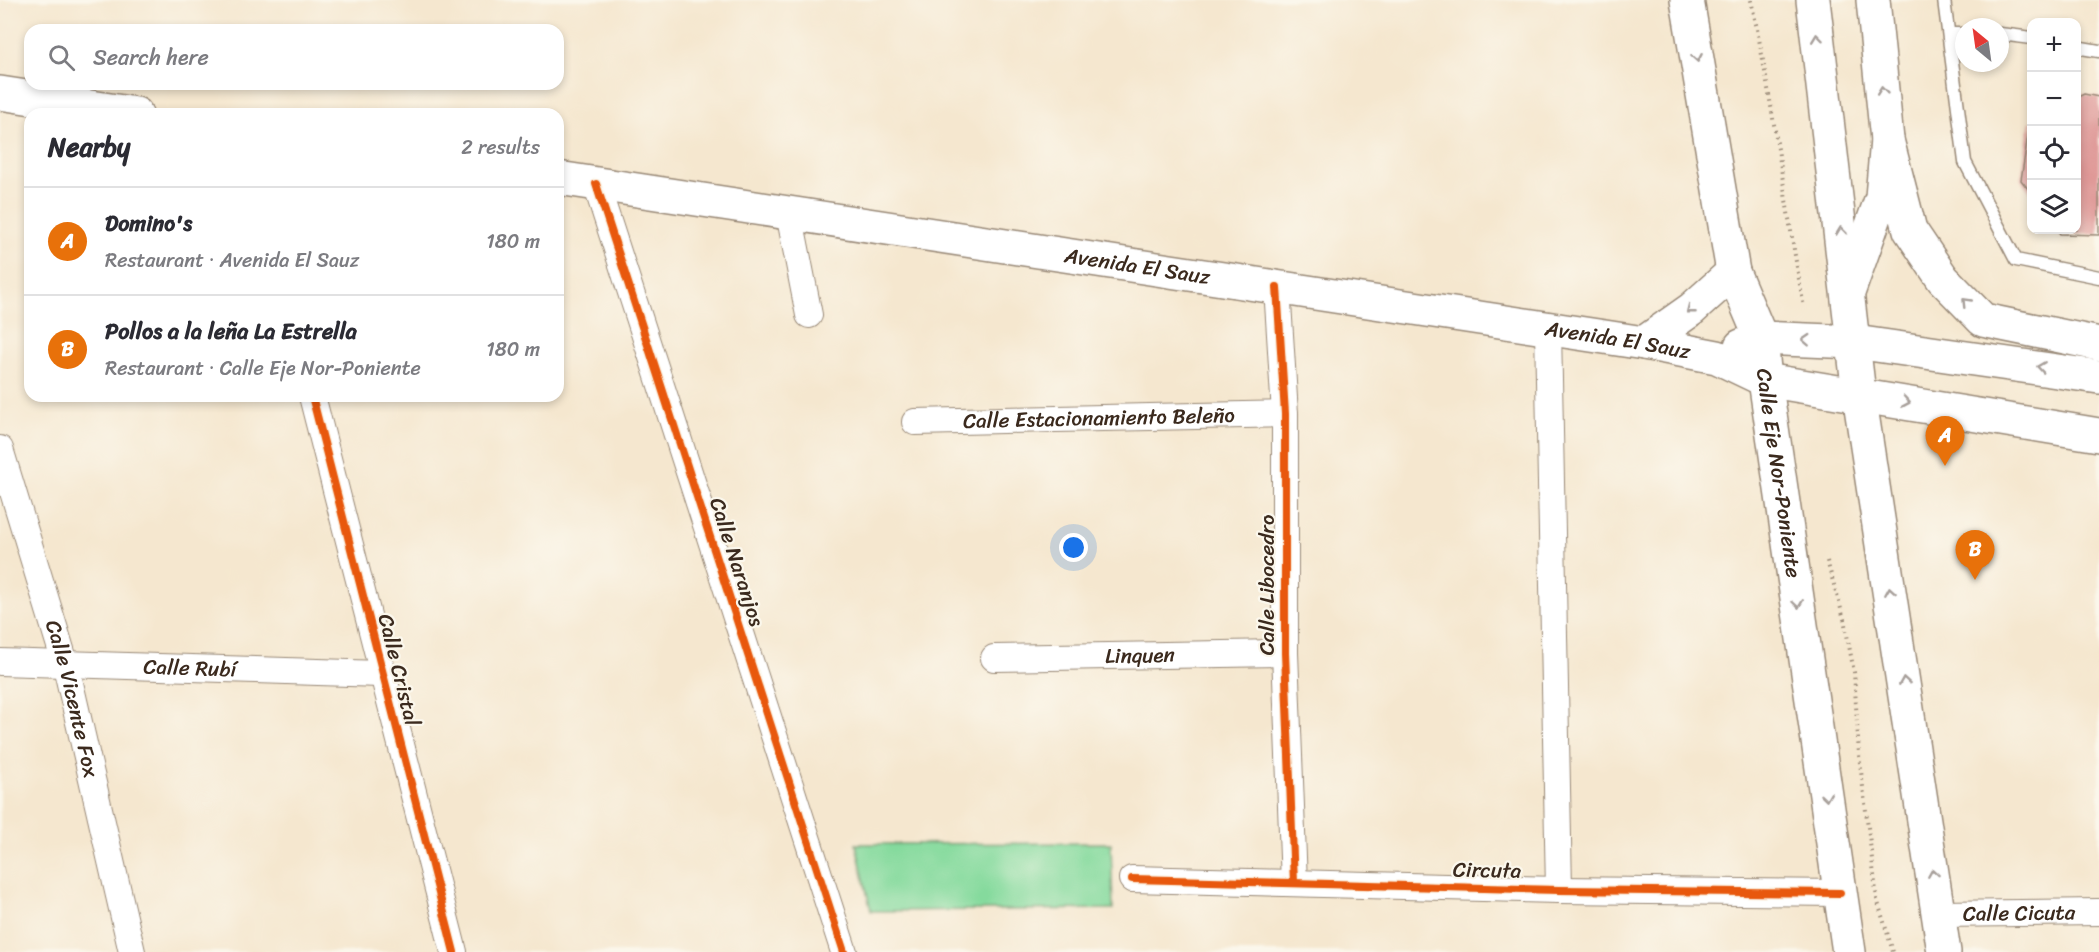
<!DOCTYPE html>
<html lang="en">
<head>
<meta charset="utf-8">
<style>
	body { margin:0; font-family:Sriracha,sans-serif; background:#f2f2f3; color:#2b2b33 }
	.controls { position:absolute; right:18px; top:18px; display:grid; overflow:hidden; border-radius:12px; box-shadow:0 3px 9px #0003 }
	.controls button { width:54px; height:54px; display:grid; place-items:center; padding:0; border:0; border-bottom:2px solid #e1e1e2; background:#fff; color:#2b2b33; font:30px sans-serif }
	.compass { position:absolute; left:1955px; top:18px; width:54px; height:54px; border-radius:50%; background:#fff; box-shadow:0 3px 9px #0003; rotate:331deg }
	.you { position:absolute; left:1074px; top:548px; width:21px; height:21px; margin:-15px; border:4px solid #fff; border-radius:50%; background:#1a73e8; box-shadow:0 0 0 9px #1a73e833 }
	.badge { display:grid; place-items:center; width:39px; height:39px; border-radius:50%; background:#d1495b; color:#fff; font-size:20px; font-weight:700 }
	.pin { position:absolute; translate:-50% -50px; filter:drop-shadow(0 2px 3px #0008) }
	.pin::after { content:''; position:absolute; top:32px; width:21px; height:18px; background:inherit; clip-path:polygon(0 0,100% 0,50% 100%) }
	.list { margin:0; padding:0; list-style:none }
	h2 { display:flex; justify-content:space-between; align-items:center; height:78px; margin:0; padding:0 24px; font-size:26px }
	h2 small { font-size:20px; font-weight:400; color:#7c7c81 }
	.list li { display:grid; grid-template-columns:39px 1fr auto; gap:18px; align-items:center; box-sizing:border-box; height:108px; padding:0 24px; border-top:2px solid #e1e1e2 }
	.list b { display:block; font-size:22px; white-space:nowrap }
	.list p { margin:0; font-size:20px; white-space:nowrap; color:#7c7c81 }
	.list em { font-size:20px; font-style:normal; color:#7c7c81 }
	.icon { flex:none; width:33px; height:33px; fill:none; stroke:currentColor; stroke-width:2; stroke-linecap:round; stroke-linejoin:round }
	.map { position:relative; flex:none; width:2099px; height:952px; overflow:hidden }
	.search { position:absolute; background:#fff; box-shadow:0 3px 9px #0003; left:24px; top:24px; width:540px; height:66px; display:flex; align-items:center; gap:15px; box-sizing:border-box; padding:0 21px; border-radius:18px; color:#7c7c81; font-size:22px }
	.panel { position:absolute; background:#fff; box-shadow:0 3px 9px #0003; left:24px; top:108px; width:540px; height:294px; border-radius:18px }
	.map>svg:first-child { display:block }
	.green { fill:#85da9d; stroke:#60825e; stroke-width:1.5 }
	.building { fill:#de9594 }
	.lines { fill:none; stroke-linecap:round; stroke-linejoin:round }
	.lane-casing { stroke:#988876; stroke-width:15 }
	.street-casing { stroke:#988876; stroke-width:28 }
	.secondary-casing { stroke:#988876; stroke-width:36 }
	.primary-casing { stroke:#988876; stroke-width:36 }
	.path { stroke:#988876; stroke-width:4; stroke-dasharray:1.5 4.5; stroke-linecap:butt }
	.lane { stroke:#fff; stroke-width:12 }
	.street { stroke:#fff; stroke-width:26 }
	.secondary { stroke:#fff; stroke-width:33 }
	.primary { stroke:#fff; stroke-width:33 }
	.cycleway-casing { stroke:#fbf7ec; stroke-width:11 }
	.cycleway { stroke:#e8590c; stroke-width:8 }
	.oneway { stroke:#a79f9a }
	.labels { text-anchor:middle; stroke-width:4.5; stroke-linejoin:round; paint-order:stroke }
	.street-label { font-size:21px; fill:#3b2a1e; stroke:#fbf7ec }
</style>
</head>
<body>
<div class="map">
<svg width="2099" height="952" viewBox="0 0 2099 952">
	<rect width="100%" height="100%" fill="#fbf7ec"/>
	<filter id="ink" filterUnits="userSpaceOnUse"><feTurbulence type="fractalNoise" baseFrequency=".0167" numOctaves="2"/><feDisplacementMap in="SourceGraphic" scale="12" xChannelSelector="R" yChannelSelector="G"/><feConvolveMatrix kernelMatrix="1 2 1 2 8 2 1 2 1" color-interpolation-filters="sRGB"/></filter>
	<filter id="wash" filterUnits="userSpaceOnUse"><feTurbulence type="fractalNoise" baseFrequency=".008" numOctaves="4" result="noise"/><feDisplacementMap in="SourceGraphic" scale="24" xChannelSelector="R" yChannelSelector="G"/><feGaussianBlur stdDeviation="1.35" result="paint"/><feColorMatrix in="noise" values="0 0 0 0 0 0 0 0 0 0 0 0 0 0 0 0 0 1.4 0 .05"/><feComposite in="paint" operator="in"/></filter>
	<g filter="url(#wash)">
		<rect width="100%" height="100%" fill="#f5e7cf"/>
		<polygon class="green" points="1111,843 1113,909 871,911 856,844"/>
		<g id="blocks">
			<g class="building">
				<polygon points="2084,94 2099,97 2099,235 2060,234 2057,230 2076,230 2076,98"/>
				<polygon points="2030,122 2032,122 2032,194 2021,180"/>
			</g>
		</g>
	</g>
	<g filter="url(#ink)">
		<use href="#blocks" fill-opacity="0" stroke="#988876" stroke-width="1.5"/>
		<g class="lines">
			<defs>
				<g id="lane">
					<polyline points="1944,0 1965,162 2016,260 2099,277"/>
					<polyline points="1949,34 1964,34"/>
					<polyline points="2000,34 2032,38"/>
					<polyline points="2076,47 2099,51"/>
				</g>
				<g id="street">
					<polyline points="596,184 844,952"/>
					<polyline points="789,213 809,315"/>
					<polyline points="1277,287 1285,414 1285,653 1294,883"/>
					<polyline points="1548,329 1559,890"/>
					<polyline points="312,396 454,952"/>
					<path id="s1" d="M 915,422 L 1285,414"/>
					<path id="s2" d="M 0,449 L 66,666 L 132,952"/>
					<path id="s3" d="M 994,658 L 1285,653"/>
					<path id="s4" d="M 0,662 L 381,674"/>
					<polyline points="1132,879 1559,890 1840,893"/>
					<path id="s5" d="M 1939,914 L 2099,912"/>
				</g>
				<g id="secondary">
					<polyline points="1887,140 1910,230 1943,279 1983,320 2099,344"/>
					<polyline points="1849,290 1882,197 1887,140 1873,0"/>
				</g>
				<g id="primary">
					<path id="s6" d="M 1687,0 L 1733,272 L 1761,338 L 1765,380 L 1849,952"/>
					<polyline points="1813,0 1859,394 1944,952"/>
					<polyline points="0,93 136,114"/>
					<path id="s7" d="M 558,178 L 1644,343 L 1717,357 L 1765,380 L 2099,435"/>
					<polyline points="1644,343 1692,309 1733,272"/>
					<polyline points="1741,346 1761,338 1855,342 2099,377"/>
				</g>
			</defs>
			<use href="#lane" class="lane-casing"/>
			<use href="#street" class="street-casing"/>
			<use href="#secondary" class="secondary-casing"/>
			<use href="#primary" class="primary-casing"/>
			<g class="path">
				<path d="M 1751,0 C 1773,102 1785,204 1804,307"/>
				<polyline points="1827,561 1844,619 1854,672 1859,755 1877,899 1893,952"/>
			</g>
			<use href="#lane" class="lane"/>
			<use href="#street" class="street"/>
			<use href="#secondary" class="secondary"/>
			<use href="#primary" class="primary"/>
			<defs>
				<g id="cycleway">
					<polyline points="596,184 844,952"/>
					<polyline points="1277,287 1285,414 1285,653 1294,883"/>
					<polyline points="312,396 454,952"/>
					<polyline points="1132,879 1559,890 1840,893"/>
				</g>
			</defs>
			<use href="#cycleway" class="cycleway-casing"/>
			<use href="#cycleway" class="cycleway"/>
		</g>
		<defs><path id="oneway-chevron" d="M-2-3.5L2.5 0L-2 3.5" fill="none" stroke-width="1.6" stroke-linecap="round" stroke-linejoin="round" transform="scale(1.5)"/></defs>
		<g class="oneway">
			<use href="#oneway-chevron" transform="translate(1817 38) rotate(-97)"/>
			<use href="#oneway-chevron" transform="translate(1697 58) rotate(80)"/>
			<use href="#oneway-chevron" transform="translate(1882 91) rotate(-96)"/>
			<use href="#oneway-chevron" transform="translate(1841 231) rotate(-97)"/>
			<use href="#oneway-chevron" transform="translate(1966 302) rotate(-134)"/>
			<use href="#oneway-chevron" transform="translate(1690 310) rotate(142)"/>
			<use href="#oneway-chevron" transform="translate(1806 340) rotate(-177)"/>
			<use href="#oneway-chevron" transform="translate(2041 367) rotate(-172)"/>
			<use href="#oneway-chevron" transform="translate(1906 402) rotate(10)"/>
			<use href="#oneway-chevron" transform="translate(1890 591) rotate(-99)"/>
			<use href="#oneway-chevron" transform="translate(1798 604) rotate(82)"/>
			<use href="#oneway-chevron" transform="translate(1904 681) rotate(-99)"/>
			<use href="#oneway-chevron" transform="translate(1826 797) rotate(82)"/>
			<use href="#oneway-chevron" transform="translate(1933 873) rotate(-99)"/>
		</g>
	</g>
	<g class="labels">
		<g class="street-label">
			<text dy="7" stroke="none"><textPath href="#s7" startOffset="586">Avenida El Sauz</textPath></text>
			<text dy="7" stroke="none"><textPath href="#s7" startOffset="1072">Avenida El Sauz</textPath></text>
			<text dy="7" stroke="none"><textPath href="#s1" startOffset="184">Calle Estacionamiento Beleño</textPath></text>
			<text dy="7" stroke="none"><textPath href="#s6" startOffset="484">Calle Eje Nor-Poniente</textPath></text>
			<text transform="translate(737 562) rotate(72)" y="7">Calle Naranjos</text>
			<text transform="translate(1267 585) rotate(-90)" y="7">Calle Libocedro</text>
			<text dy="7" stroke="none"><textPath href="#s3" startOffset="146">Linquen</textPath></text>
			<text dy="7" stroke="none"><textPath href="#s4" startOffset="190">Calle Rubí</textPath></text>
			<text transform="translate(399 670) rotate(76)" y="7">Calle Cristal</text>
			<text dy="7" stroke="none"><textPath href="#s2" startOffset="260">Calle Vicente Fox</textPath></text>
			<text transform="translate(1487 870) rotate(1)" y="7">Circuta</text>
			<text dy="7" stroke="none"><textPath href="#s5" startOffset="80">Calle Cicuta</textPath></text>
		</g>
	</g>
</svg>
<div class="controls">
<button>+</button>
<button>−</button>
<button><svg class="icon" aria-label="locate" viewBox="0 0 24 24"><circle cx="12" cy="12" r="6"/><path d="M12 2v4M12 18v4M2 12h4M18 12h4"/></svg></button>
<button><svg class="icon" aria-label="layers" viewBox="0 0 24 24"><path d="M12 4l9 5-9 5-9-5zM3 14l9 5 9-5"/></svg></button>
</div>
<svg class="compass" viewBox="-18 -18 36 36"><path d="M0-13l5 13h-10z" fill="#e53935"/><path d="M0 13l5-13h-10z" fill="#7c7c81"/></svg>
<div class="you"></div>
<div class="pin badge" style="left:1945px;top:466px;background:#e8710a">A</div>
<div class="pin badge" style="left:1975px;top:580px;background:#e8710a">B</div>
<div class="search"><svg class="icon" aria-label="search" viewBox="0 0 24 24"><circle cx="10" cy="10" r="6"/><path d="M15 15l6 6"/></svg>Search here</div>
<section class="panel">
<h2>Nearby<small>2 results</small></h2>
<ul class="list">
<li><span class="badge" style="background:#e8710a">A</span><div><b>Domino's</b><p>Restaurant · Avenida El Sauz</p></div><em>180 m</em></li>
<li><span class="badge" style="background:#e8710a">B</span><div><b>Pollos a la leña La Estrella</b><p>Restaurant · Calle Eje Nor-Poniente</p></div><em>180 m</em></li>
</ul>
</section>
</div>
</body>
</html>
